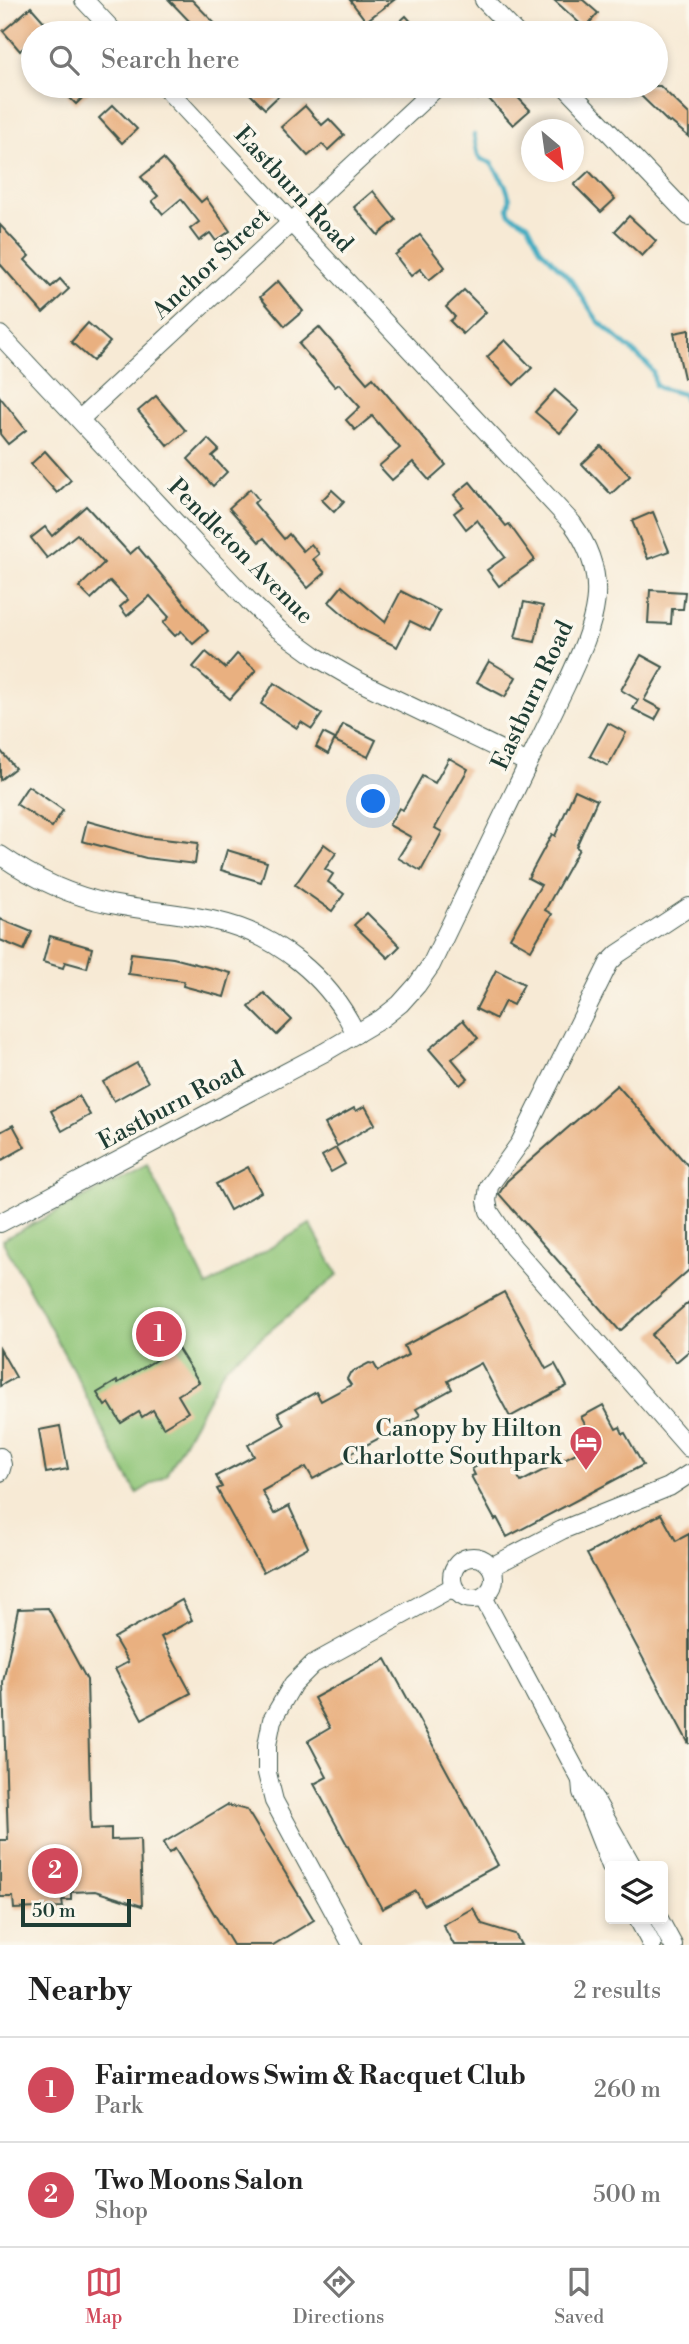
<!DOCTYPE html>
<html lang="en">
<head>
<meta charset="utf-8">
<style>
	body { margin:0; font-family:"Libre Bodoni",serif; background:#f6f6f6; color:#222 }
	.controls { position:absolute; right:21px; bottom:21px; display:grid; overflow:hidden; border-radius:7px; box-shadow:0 4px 10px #0003 }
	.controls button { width:63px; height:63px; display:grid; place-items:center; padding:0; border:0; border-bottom:2px solid #e0e0e0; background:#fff; color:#222; font:35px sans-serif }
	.compass { position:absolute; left:521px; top:119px; width:63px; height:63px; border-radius:50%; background:#fff; box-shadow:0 4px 10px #0003; rotate:151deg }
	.scale { position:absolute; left:21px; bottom:18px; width:110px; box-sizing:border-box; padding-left:7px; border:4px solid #1f3d34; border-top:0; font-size:19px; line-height:24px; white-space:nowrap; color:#1f3d34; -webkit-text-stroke:5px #fbf7ec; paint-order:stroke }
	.you { position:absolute; left:374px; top:802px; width:24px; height:24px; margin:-18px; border:5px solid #fff; border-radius:50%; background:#1a73e8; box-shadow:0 0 0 10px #1a73e833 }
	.badge { display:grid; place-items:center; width:46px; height:46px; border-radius:50%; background:#d1495b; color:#fff; font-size:23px; font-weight:700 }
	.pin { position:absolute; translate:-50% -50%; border:4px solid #fff; box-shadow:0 2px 7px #0006 }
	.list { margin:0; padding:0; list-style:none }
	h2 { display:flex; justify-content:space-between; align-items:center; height:91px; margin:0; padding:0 28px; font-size:30px }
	h2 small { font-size:23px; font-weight:400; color:#767676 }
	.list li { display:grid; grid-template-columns:46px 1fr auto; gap:21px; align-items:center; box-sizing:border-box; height:105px; padding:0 28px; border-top:2px solid #e0e0e0 }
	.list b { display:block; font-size:26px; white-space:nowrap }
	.list p { margin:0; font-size:23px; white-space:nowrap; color:#767676 }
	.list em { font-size:23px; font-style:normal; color:#767676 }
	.icon { flex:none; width:38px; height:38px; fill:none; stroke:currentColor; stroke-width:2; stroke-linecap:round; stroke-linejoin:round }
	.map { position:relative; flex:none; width:689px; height:1945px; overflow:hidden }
	.search { position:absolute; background:#fff; box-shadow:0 4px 10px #0003; left:21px; right:21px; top:21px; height:77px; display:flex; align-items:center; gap:18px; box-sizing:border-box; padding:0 24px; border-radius:38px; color:#767676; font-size:26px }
	.sheet { height:301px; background:#fff }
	nav { display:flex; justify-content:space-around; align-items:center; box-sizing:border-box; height:98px; border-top:2px solid #e0e0e0; background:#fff; font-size:19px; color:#767676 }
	nav a { display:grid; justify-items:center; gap:4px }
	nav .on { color:#d1495b }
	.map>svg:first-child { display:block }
	.green { fill:#8fc577; stroke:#578156; stroke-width:2 }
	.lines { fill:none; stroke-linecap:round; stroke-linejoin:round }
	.stream { stroke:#42acc1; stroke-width:4.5 }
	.building { fill:#e9b080 }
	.street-casing { stroke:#3f574c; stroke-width:20 }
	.street { stroke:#fff; stroke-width:18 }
	.labels { text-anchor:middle; stroke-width:7; stroke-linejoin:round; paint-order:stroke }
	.street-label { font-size:24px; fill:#1f3d34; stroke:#fbf7ec }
	.poi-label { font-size:24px; fill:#1f3d34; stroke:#fbf7ec; text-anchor:end }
</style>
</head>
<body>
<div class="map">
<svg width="689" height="1945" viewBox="0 0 689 1945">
	<rect width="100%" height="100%" fill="#fbf7ec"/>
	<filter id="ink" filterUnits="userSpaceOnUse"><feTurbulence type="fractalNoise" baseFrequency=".0143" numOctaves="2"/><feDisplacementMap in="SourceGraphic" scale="14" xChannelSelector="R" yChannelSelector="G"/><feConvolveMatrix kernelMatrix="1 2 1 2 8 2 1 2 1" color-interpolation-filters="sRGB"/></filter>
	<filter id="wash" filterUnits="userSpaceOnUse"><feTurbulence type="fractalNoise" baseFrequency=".00686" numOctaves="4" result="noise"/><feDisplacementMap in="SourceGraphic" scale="28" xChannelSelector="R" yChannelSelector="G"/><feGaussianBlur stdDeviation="1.57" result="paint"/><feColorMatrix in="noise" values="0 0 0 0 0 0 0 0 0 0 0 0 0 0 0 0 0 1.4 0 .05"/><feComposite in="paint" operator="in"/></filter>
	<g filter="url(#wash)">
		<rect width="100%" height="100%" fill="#f7ead5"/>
		<polygon class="green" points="147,1165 207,1286 310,1224 338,1275 225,1367 166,1475 137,1493 112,1449 77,1377 2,1240"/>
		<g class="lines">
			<polyline class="stream" points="474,135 478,155 481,159 491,163 505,184 510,199 508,209 510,214 528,224 540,248 571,280 598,321 648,365 653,372 655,385 660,388 683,394 689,410 689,424"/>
		</g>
		<g id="blocks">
			<g class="building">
				<polygon points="169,0 192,0 224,33 184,33 193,25"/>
				<polygon points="350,0 394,0 366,21"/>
				<polygon points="554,0 583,0 598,13 585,28"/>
				<polygon points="31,7 54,33 33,33 33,39 20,51 3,31"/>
				<polygon points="406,16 421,33 387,33"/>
				<polygon points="77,86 95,86 76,104 67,95"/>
				<polygon points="242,86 289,86 265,109"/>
				<polygon points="465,86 492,86 478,99"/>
				<polygon points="503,86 507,86 530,110 513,125 489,99"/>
				<polygon points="645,86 660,86 689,114 689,137 671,122 669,123 638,93"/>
				<polygon points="113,105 137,129 122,143 99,118"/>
				<polygon points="305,106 322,125 329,119 344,135 328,150 322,144 308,156 281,127"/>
				<polygon points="163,159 201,202 206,198 230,231 216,241 210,233 199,241 190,229 199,222 181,199 163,214 152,201 158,196 141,177"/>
				<polygon points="589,171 615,199 601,212 574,185"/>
				<polygon points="373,191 396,220 378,235 354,207"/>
				<polygon points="629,216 656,241 642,256 615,231"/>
				<polygon points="0,225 29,256 25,260 51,287 60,279 69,289 43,313 0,264"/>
				<polygon points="420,235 445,267 429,280 420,269 411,276 395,255"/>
				<polygon points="278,281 303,311 285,326 260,297"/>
				<polygon points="464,290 486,312 463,334 450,321 455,317 446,307"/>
				<polygon points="88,323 110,342 93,361 71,342"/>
				<polygon points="319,327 367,383 373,378 446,465 429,480 413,462 392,480 379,466 400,448 372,416 355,430 346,420 360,407 339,384 335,387 299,344"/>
				<polygon points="689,330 689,378 684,378 674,333"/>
				<polygon points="505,340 532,368 514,385 487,357"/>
				<polygon points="555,390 579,411 560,433 535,412"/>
				<polygon points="156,396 186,431 168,446 138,411"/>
				<polygon points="0,397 26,430 8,444 0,434"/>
				<polygon points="208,439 219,450 212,456 227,472 213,486 188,459"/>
				<polygon points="601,446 630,476 611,494 582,464"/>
				<polygon points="45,451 71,480 57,493 31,464"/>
				<polygon points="470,482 506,526 509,524 535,560 499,586 487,570 505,557 477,520 466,529 454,513 463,506 454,495"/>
				<polygon points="250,489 258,499 254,503 284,539 289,534 303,551 311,544 319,554 313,559 325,573 308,588 264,538 259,542 229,508"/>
				<polygon points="332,490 344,501 334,512 322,500"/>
				<polygon points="86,506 130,554 138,547 208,631 193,644 181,631 175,636 163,623 169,617 150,596 127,616 120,607 128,600 110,581 91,599 79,587 104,563 77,534 47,558 31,538 45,527 52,536"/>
				<polygon points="653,512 669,551 648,559 632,521"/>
				<polygon points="342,586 385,622 401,591 440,611 430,631 410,621 397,647 359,628 329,602"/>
				<polygon points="650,590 685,592 683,609 672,609 671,624 648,623"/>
				<polygon points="524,602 543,606 535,642 515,638"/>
				<polygon points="206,652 225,668 237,654 256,670 230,699 193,667"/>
				<polygon points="641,655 663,667 644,700 661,709 655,720 633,709 638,700 621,690"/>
				<polygon points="489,661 516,677 505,697 477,682"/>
				<polygon points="274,683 322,714 312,729 301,722 297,728 261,704"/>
				<polygon points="608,723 626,733 608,766 590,756"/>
				<polygon points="343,724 376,740 368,757 335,741"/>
				<polygon points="323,733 335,739 328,754 316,747"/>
				<polygon points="0,750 15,768 0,780"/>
				<polygon points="449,758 468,769 435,828 442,832 421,871 398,858 411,837 389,825 399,808 403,810 422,776 435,783"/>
				<polygon points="28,786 63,810 52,827 16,804"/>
				<polygon points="575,790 597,800 576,847 579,849 545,910 552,914 531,950 510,938 541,885 528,878 552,834 555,836"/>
				<polygon points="87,821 145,837 198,843 195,864 146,858 82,841"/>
				<polygon points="324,844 336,853 325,869 333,874 328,882 344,894 332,911 295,885"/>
				<polygon points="227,850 267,862 261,882 221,870"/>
				<polygon points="367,913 400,946 388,958 354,925"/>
				<polygon points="0,919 32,932 24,950 0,940"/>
				<polygon points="50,936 92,948 87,968 65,962 63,968 43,962"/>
				<polygon points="131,953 173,958 231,973 224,997 183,986 184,981 128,974"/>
				<polygon points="496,970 524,984 513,1005 505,1001 496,1019 476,1009"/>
				<polygon points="264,993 292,1020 277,1035 249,1007"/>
				<polygon points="463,1020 478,1038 452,1059 468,1078 460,1085 429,1049"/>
				<polygon points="137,1063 148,1082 114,1101 103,1082"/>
				<polygon points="617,1085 689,1167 689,1270 620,1331 499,1194 507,1181"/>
				<polygon points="79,1096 90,1115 62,1131 51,1111"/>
				<polygon points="365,1106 375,1124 337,1146 325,1124 354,1108 356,1111"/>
				<polygon points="13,1125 25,1147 0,1161 0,1132"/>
				<polygon points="336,1148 345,1164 331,1172 322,1156"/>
				<polygon points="248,1167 261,1192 230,1210 216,1184"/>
				<polygon points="504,1292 546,1369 555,1364 567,1386 510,1417 481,1363 448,1381 452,1389 416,1409 420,1415 384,1438 383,1436 349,1454 352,1458 313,1479 306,1467 262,1491 274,1514 289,1506 308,1547 263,1572 217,1489 222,1487 216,1476 254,1456 248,1445 284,1425 278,1413 316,1392 321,1401 351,1385 347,1379 350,1373 369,1363 374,1364 378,1371 408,1355 404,1346"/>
				<polygon points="689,1302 689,1351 676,1362 651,1335"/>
				<polygon points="177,1347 199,1382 178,1395 188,1412 163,1427 153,1410 142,1417 139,1412 121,1423 109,1403 105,1406 97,1393 117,1381 118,1383"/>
				<polygon points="0,1349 16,1377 0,1386"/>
				<polygon points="603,1405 616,1429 620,1427 623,1434 625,1433 643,1465 507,1537 497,1518 495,1520 471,1476 475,1475 472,1469 504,1451 521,1482 595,1443 581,1417"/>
				<polygon points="60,1426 68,1469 46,1473 39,1430"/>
				<polygon points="661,1514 676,1541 689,1534 689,1744 587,1554"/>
				<polygon points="182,1600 192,1620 161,1637 191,1693 142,1719 115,1669 128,1662 114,1638"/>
				<polygon points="48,1608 87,1680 91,1829 111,1828 111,1840 140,1839 142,1906 95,1891 71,1892 71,1900 62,1900 63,1907 14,1909 13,1897 0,1897 0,1840 8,1840 3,1682 18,1609"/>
				<polygon points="386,1659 498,1865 424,1905 416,1891 382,1909 314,1784 327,1777 308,1741 330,1728 314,1698"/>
				<polygon points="227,1805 247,1810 314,1920 273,1945 233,1945 175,1849 169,1853 163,1843"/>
				<polygon points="473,1908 482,1924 515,1934 521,1945 454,1945 443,1925"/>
			</g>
		</g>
	</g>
	<g filter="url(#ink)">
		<use href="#blocks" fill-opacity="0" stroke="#3f574c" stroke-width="2"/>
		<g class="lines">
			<defs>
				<g id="street">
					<polyline points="84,0 115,33"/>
					<polyline points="484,0 516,33"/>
					<polyline points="565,86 689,216"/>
					<polyline points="0,335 249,601 278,629 318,658 356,680 528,763"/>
					<polyline points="80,419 438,86"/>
					<path d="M 0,855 C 33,878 71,896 111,904 C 146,911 182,913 216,921 C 276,934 330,978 356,1034"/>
					<polyline points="689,907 618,954 609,963 520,1143 489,1186 487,1201 489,1211 513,1247 689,1448"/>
					<path d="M 0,1223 L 325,1052 L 381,1019 L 400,1004 L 417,985 L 431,965 L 566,685 C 593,626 615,582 572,523 L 164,86"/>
					<polyline points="0,1457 2,1465 0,1472"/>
					<circle cx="473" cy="1578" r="21"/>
					<polyline points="491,1567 562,1530 669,1487 689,1474"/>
					<polyline points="483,1597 581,1780"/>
					<polyline points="611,1866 582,1792 581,1780 595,1800 632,1866"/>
					<polyline points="638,1919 652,1945"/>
					<polyline points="659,1919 673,1945"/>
					<polyline points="352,1945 274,1801 267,1773 267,1745 272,1720 293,1684 313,1664 453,1587"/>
				</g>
			</defs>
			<use href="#street" class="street-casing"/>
			<use href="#street" class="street"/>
		</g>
	</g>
	<defs>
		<symbol id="hotel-pin" viewBox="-11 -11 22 30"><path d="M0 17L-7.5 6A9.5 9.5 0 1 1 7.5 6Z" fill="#d1495b" stroke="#fbf7ec"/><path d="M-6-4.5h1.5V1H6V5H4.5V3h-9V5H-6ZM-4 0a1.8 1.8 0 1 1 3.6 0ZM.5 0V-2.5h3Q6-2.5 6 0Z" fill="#fff"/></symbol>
	</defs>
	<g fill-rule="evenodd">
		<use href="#hotel-pin" x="567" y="1423" width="38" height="52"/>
	</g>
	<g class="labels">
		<g class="street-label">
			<text transform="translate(294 189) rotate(47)" y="8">Eastburn Road</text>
			<text transform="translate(211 263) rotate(-43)" y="8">Anchor Street</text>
			<text transform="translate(241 551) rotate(45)" y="8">Pendleton Avenue</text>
			<text transform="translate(532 695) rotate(-65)" y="8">Eastburn Road</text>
			<text transform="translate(171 1105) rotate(-28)" y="8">Eastburn Road</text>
		</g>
		<g class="poi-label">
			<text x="562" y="1436">Canopy by Hilton<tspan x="562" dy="28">Charlotte Southpark</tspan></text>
		</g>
	</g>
</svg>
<div class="controls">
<button><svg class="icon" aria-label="layers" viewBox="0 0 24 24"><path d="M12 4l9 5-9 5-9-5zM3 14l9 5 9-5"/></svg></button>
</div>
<svg class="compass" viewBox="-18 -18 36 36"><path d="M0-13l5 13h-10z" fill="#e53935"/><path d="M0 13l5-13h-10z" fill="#767676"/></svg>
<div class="scale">50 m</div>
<div class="you"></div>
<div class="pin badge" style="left:159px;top:1334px">1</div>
<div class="pin badge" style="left:55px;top:1871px">2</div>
<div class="search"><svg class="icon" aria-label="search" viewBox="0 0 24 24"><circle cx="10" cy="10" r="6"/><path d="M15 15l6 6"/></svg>Search here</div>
</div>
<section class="sheet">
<h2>Nearby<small>2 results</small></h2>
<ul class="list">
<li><span class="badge">1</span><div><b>Fairmeadows Swim &amp; Racquet Club</b><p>Park</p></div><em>260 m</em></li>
<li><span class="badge">2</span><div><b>Two Moons Salon</b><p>Shop</p></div><em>500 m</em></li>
</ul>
</section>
<nav>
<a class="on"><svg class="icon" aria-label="map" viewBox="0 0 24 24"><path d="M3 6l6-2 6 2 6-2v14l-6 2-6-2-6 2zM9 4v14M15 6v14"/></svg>Map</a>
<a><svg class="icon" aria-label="directions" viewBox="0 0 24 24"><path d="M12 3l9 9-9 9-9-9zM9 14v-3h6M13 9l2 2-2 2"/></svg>Directions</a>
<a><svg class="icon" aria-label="saved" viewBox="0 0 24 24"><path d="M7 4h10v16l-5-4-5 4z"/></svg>Saved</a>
</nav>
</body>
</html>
